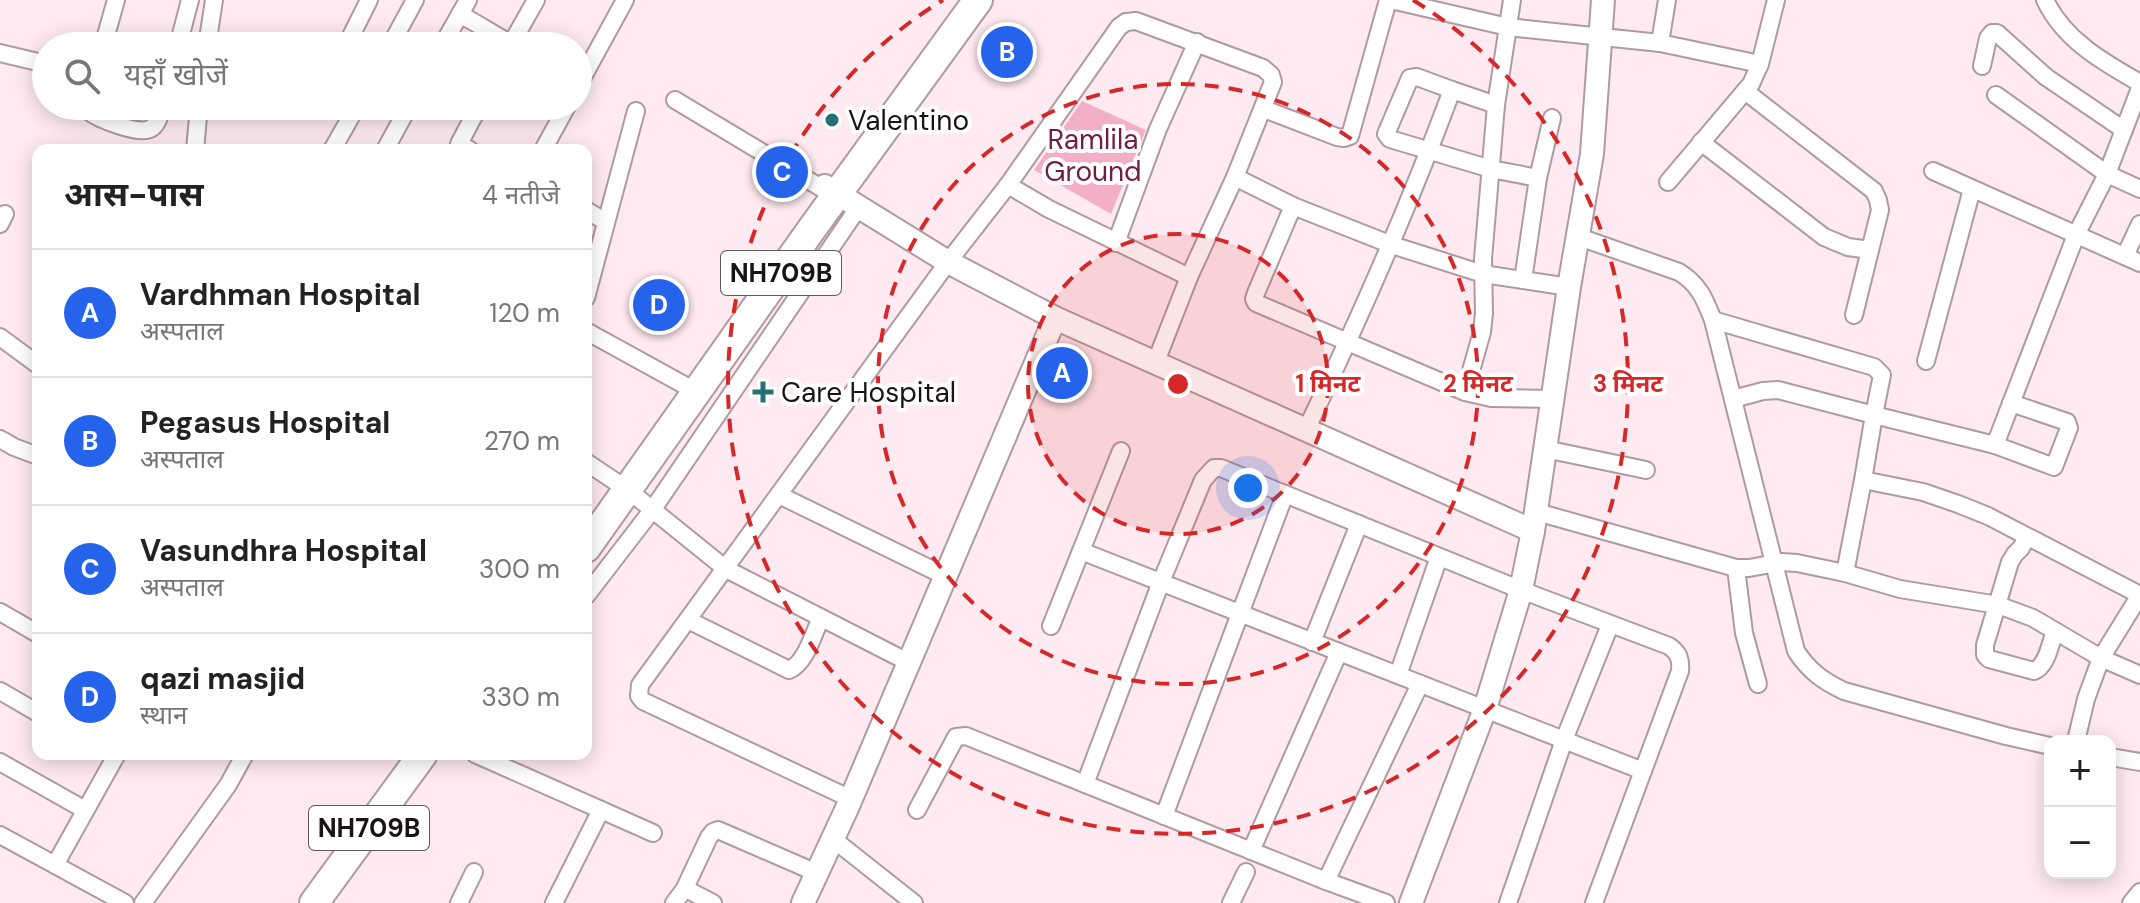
<!DOCTYPE html>
<html lang="hi">
<head>
<meta charset="utf-8">
<style>
	body { margin:0; font-family:"DM Sans","Noto Sans Devanagari",sans-serif; background:#f2f2f2; color:#222 }
	.controls { position:absolute; right:24px; bottom:24px; display:grid; overflow:hidden; border-radius:16px; box-shadow:0 4px 20px #0003 }
	.controls button { width:72px; height:72px; display:grid; place-items:center; padding:0; border:0; border-bottom:2px solid #e0e0e0; background:#fff; color:#222; font:40px sans-serif }
	.you { position:absolute; left:1248px; top:488px; width:28px; height:28px; margin:-20px; border:6px solid #fff; border-radius:50%; background:#1a73e8; box-shadow:0 0 0 12px #1a73e833 }
	.badge { display:grid; place-items:center; width:52px; height:52px; border-radius:50%; background:#2563eb; color:#fff; font-size:26px; font-weight:700 }
	.pin { position:absolute; translate:-50% -50%; border:4px solid #fff; box-shadow:0 2px 8px #0006 }
	.list { margin:0; padding:0; list-style:none }
	h2 { display:flex; justify-content:space-between; align-items:center; height:104px; margin:0; padding:0 32px; font-size:34px }
	h2 small { font-size:26px; font-weight:400; color:#767676 }
	.list li { display:grid; grid-template-columns:52px 1fr auto; gap:24px; align-items:center; box-sizing:border-box; height:128px; padding:0 32px; border-top:2px solid #e0e0e0 }
	.list b { display:block; font-size:30px; white-space:nowrap }
	.list p { margin:0; font-size:26px; white-space:nowrap; color:#767676 }
	.list em { font-size:26px; font-style:normal; color:#767676 }
	.icon { flex:none; width:44px; height:44px; fill:none; stroke:currentColor; stroke-width:2; stroke-linecap:round; stroke-linejoin:round }
	.map { position:relative; flex:none; width:2140px; height:903px; overflow:hidden }
	.search { position:absolute; background:#fff; box-shadow:0 4px 20px #0003; left:32px; top:32px; width:560px; height:88px; display:flex; align-items:center; gap:20px; box-sizing:border-box; padding:0 28px; border-radius:44px; color:#767676; font-size:30px }
	.panel { position:absolute; background:#fff; box-shadow:0 4px 20px #0003; left:32px; top:144px; width:560px; height:616px; border-radius:16px }
	.map>svg:first-child { display:block }
	.green { fill:#f2afc5 }
	.lines { fill:none; stroke-linecap:round; stroke-linejoin:round }
	.street-casing { stroke:#b09aa1; stroke-width:20 }
	.secondary-casing { stroke:#b09aa1; stroke-width:26 }
	.highway-casing { stroke:#b09aa1; stroke-width:32 }
	.street { stroke:#fff; stroke-width:16 }
	.secondary { stroke:#fff; stroke-width:22 }
	.highway { stroke:#fff; stroke-width:28 }
	.ring { fill:none; stroke:#d62828; stroke-width:4; stroke-dasharray:14 10 }
	.poi-dot { fill:#267077; stroke:#fff; stroke-width:3 }
	.labels { text-anchor:middle; stroke-width:8; stroke-linejoin:round; paint-order:stroke }
	.shield { fill:#fff; stroke:#5f595a; stroke-width:2 }
	.shield-label { font-size:26px; font-weight:bold; fill:#1a1214 }
	.poi-label { font-size:28px; fill:#1a1214; stroke:#fff; text-anchor:start }
	.park-label { font-size:28px; fill:#6f1d41; stroke:#fff }
	.centre { fill:#d62828; stroke:#fff; stroke-width:4 }
	.ring-label { font-size:24px; text-anchor:middle; font-weight:bold; fill:#d62828; stroke:#fff; stroke-width:8; stroke-linejoin:round; paint-order:stroke }
</style>
</head>
<body>
<div class="map">
<svg width="2140" height="903" viewBox="0 0 2140 903">
	<rect width="100%" height="100%" fill="#feeaf0"/>
	<polygon class="green" points="1082,101 1146,130 1111,214 1034,170"/>
	<g class="lines">
		<defs>
			<g id="street">
				<polyline points="1391,0 1508,27 1660,43 1760,64 1776,0"/>
				<path d="M 2045,0 C 2064,40 2103,62 2140,83"/>
				<polyline points="460,14 511,44"/>
				<polyline points="1660,43 1667,0"/>
				<polyline points="103,46 116,0"/>
				<polyline points="178,46 190,0"/>
				<polyline points="207,46 214,0"/>
				<polyline points="346,46 369,0"/>
				<polyline points="390,46 415,0"/>
				<polyline points="442,46 468,0"/>
				<polyline points="510,46 536,0"/>
				<polyline points="0,53 46,64"/>
				<polyline points="1982,66 1988,38 1992,33 1997,33 2046,77 2124,130"/>
				<polyline points="578,86 625,0"/>
				<polyline points="1452,90 1417,77 1410,78 1386,134 1390,139 1491,169 1538,178 1523,280"/>
				<polyline points="1745,91 1874,191 1878,200 1880,210 1854,315"/>
				<polyline points="1996,95 2107,174 2140,189"/>
				<polyline points="675,100 823,189"/>
				<path d="M 88,106 L 88,111 C 98,119 138,135 150,129 C 158,125 160,114 162,106"/>
				<polyline points="456,106 474,116"/>
				<polyline points="1264,109 1337,137 1344,138 1350,136 1388,0"/>
				<polyline points="1701,142 1824,237 1848,247 1870,250"/>
				<polyline points="195,150 199,106"/>
				<polyline points="332,150 357,106"/>
				<polyline points="385,150 409,106"/>
				<polyline points="470,150 459,144 479,106"/>
				<polyline points="543,150 567,106"/>
				<polyline points="1933,171 2140,263"/>
				<polyline points="1235,177 1293,206 1392,245 1483,274 1569,287"/>
				<polyline points="1538,178 1552,118"/>
				<polyline points="1668,182 1745,91 1751,84 1760,64"/>
				<polyline points="1008,185 1049,209 1189,277"/>
				<polyline points="1293,206 1256,293 1254,299 1256,303 1465,392 1491,398 1553,399"/>
				<polyline points="586,210 606,222"/>
				<polyline points="0,224 5,214"/>
				<path d="M 1579,237 L 1679,272 C 1699,284 1705,300 1713,320 L 1796,651 C 1809,671 1823,681 1844,691 L 2006,736 L 2050,746"/>
				<polyline points="1116,243 1158,129 1197,42"/>
				<polyline points="2125,256 2140,224"/>
				<polyline points="586,298 636,111"/>
				<polyline points="1713,320 1874,367 1882,375 1874,415 1995,445 2054,467 2069,428 2067,422 2011,403"/>
				<polyline points="586,331 686,386"/>
				<polyline points="0,337 38,365"/>
				<polyline points="1926,361 1972,189"/>
				<polyline points="1465,392 1482,332 1484,313 1483,259 1496,105 1512,0"/>
				<polyline points="1733,399 1763,391 1778,390 1874,415 1863,480"/>
				<path d="M 1306,430 C 1360,318 1409,206 1452,90 L 1496,105"/>
				<polyline points="0,439 14,447 38,456"/>
				<polyline points="1995,445 2076,235 2107,174 2140,88"/>
				<polyline points="1545,449 1646,470"/>
				<polyline points="586,462 628,490 726,569 908,662"/>
				<polyline points="779,495 945,576"/>
				<polyline points="1537,512 1736,568 1749,568 1782,562 1797,563 1845,573 1900,589 1998,605 2033,618 2101,658 2140,675"/>
				<path d="M 2027,537 L 2021,548 L 2015,554 L 2010,562 L 1985,645 L 1985,655 L 1989,659 L 2034,671 C 2047,666 2050,644 2055,631"/>
				<polyline points="1081,551 1643,771"/>
				<polyline points="1736,568 1744,633 1758,684"/>
				<polyline points="1845,573 1863,480 1923,492 1958,504 1988,516 2140,595 2101,658 2086,699 2076,741"/>
				<polyline points="586,596 653,509 858,208"/>
				<polyline points="0,612 38,634"/>
				<path d="M 688,620 L 789,670 C 806,663 813,634 821,618"/>
				<polyline points="1051,626 1121,451"/>
				<polyline points="1312,642 1359,524"/>
				<polyline points="1398,675 1439,557"/>
				<polyline points="0,691 38,713"/>
				<polyline points="475,754 653,833"/>
				<polyline points="2110,757 2140,762"/>
				<polyline points="0,762 85,810"/>
				<path d="M 1085,784 L 1161,582 L 1203,480 L 1214,468 L 1221,468 L 1521,590 L 1669,646 C 1679,653 1681,659 1680,671 L 1594,903"/>
				<polyline points="851,799 643,701 639,696 640,685 948,262 1008,185 1119,27 1126,22 1136,21 1263,68 1271,75 1273,82 1235,177 1189,277 1155,364"/>
				<polyline points="917,810 956,737 966,736 1326,881 1386,903"/>
				<polyline points="1164,816 1285,494"/>
				<polyline points="0,835 125,903"/>
				<polyline points="833,839 914,903"/>
				<polyline points="1251,851 1339,652"/>
				<polyline points="55,865 117,754"/>
				<polyline points="1326,881 1420,684"/>
				<polyline points="684,890 709,837 713,832 718,830 817,873"/>
				<polyline points="143,903 228,785 245,754"/>
				<polyline points="459,903 474,872"/>
				<polyline points="554,903 601,810"/>
				<polyline points="674,903 684,890 690,891 713,903"/>
				<polyline points="1231,903 1246,872"/>
				<polyline points="1508,903 1564,740 1610,625"/>
				<polyline points="2131,903 2140,892"/>
			</g>
			<g id="secondary">
				<polyline points="825,186 948,262 1055,318"/>
				<polyline points="803,903 848,806 1055,318 1533,531"/>
				<polyline points="1411,903 1485,709 1521,590 1533,531 1569,287 1592,154 1603,0"/>
			</g>
			<g id="highway">
				<polyline points="586,548 811,230 978,0"/>
				<polyline points="314,903 423,754"/>
			</g>
		</defs>
		<use href="#street" class="street-casing"/>
		<use href="#secondary" class="secondary-casing"/>
		<use href="#highway" class="highway-casing"/>
		<use href="#street" class="street"/>
		<use href="#secondary" class="secondary"/>
		<use href="#highway" class="highway"/>
	</g>
	<circle cx="1178" cy="384" r="150" fill="#d62828" fill-opacity=".12"/>
	<g class="ring">
		<circle cx="1178" cy="384" r="150"/>
		<circle cx="1178" cy="384" r="300"/>
		<path d="M1413 0A450 450 0 1 1 943 0"/>
	</g>
	<g class="poi-dot">
		<circle cx="832" cy="120" r="8"/>
		<path d="M759 380h8v8h8v8h-8v8h-8v-8h-8v-8h8z"/>
	</g>
	<g class="labels">
		<g class="shield">
			<rect x="721" y="251" width="120" height="44" rx="6"/>
			<rect x="309" y="806" width="120" height="44" rx="6"/>
		</g>
		<g class="shield-label">
			<text x="781" y="282">NH709B</text>
			<text x="369" y="837">NH709B</text>
		</g>
		<g class="poi-label">
			<text x="848" y="130">Valentino</text>
			<text x="781" y="402">Care Hospital</text>
		</g>
		<g class="park-label">
			<text x="1093" y="149">Ramlila<tspan x="1093" dy="32">Ground</tspan></text>
		</g>
	</g>
	<circle cx="1178" cy="384" r="12" class="centre"/>
	<g class="ring-label">
		<text x="1328" y="392">1 मिनट</text>
		<text x="1478" y="392">2 मिनट</text>
		<text x="1628" y="392">3 मिनट</text>
	</g>
</svg>
<div class="controls">
<button>+</button>
<button>−</button>
</div>
<div class="you"></div>
<div class="pin badge" style="left:1062px;top:373px">A</div>
<div class="pin badge" style="left:1007px;top:52px">B</div>
<div class="pin badge" style="left:782px;top:172px">C</div>
<div class="pin badge" style="left:659px;top:305px">D</div>
<div class="search"><svg class="icon" aria-label="search" viewBox="0 0 24 24"><circle cx="10" cy="10" r="6"/><path d="M15 15l6 6"/></svg>यहाँ खोजें</div>
<section class="panel">
<h2>आस-पास<small>4 नतीजे</small></h2>
<ul class="list">
<li><span class="badge">A</span><div><b>Vardhman Hospital</b><p>अस्पताल</p></div><em>120 m</em></li>
<li><span class="badge">B</span><div><b>Pegasus Hospital</b><p>अस्पताल</p></div><em>270 m</em></li>
<li><span class="badge">C</span><div><b>Vasundhra Hospital</b><p>अस्पताल</p></div><em>300 m</em></li>
<li><span class="badge">D</span><div><b>qazi masjid</b><p>स्थान</p></div><em>330 m</em></li>
</ul>
</section>
</div>
</body>
</html>
